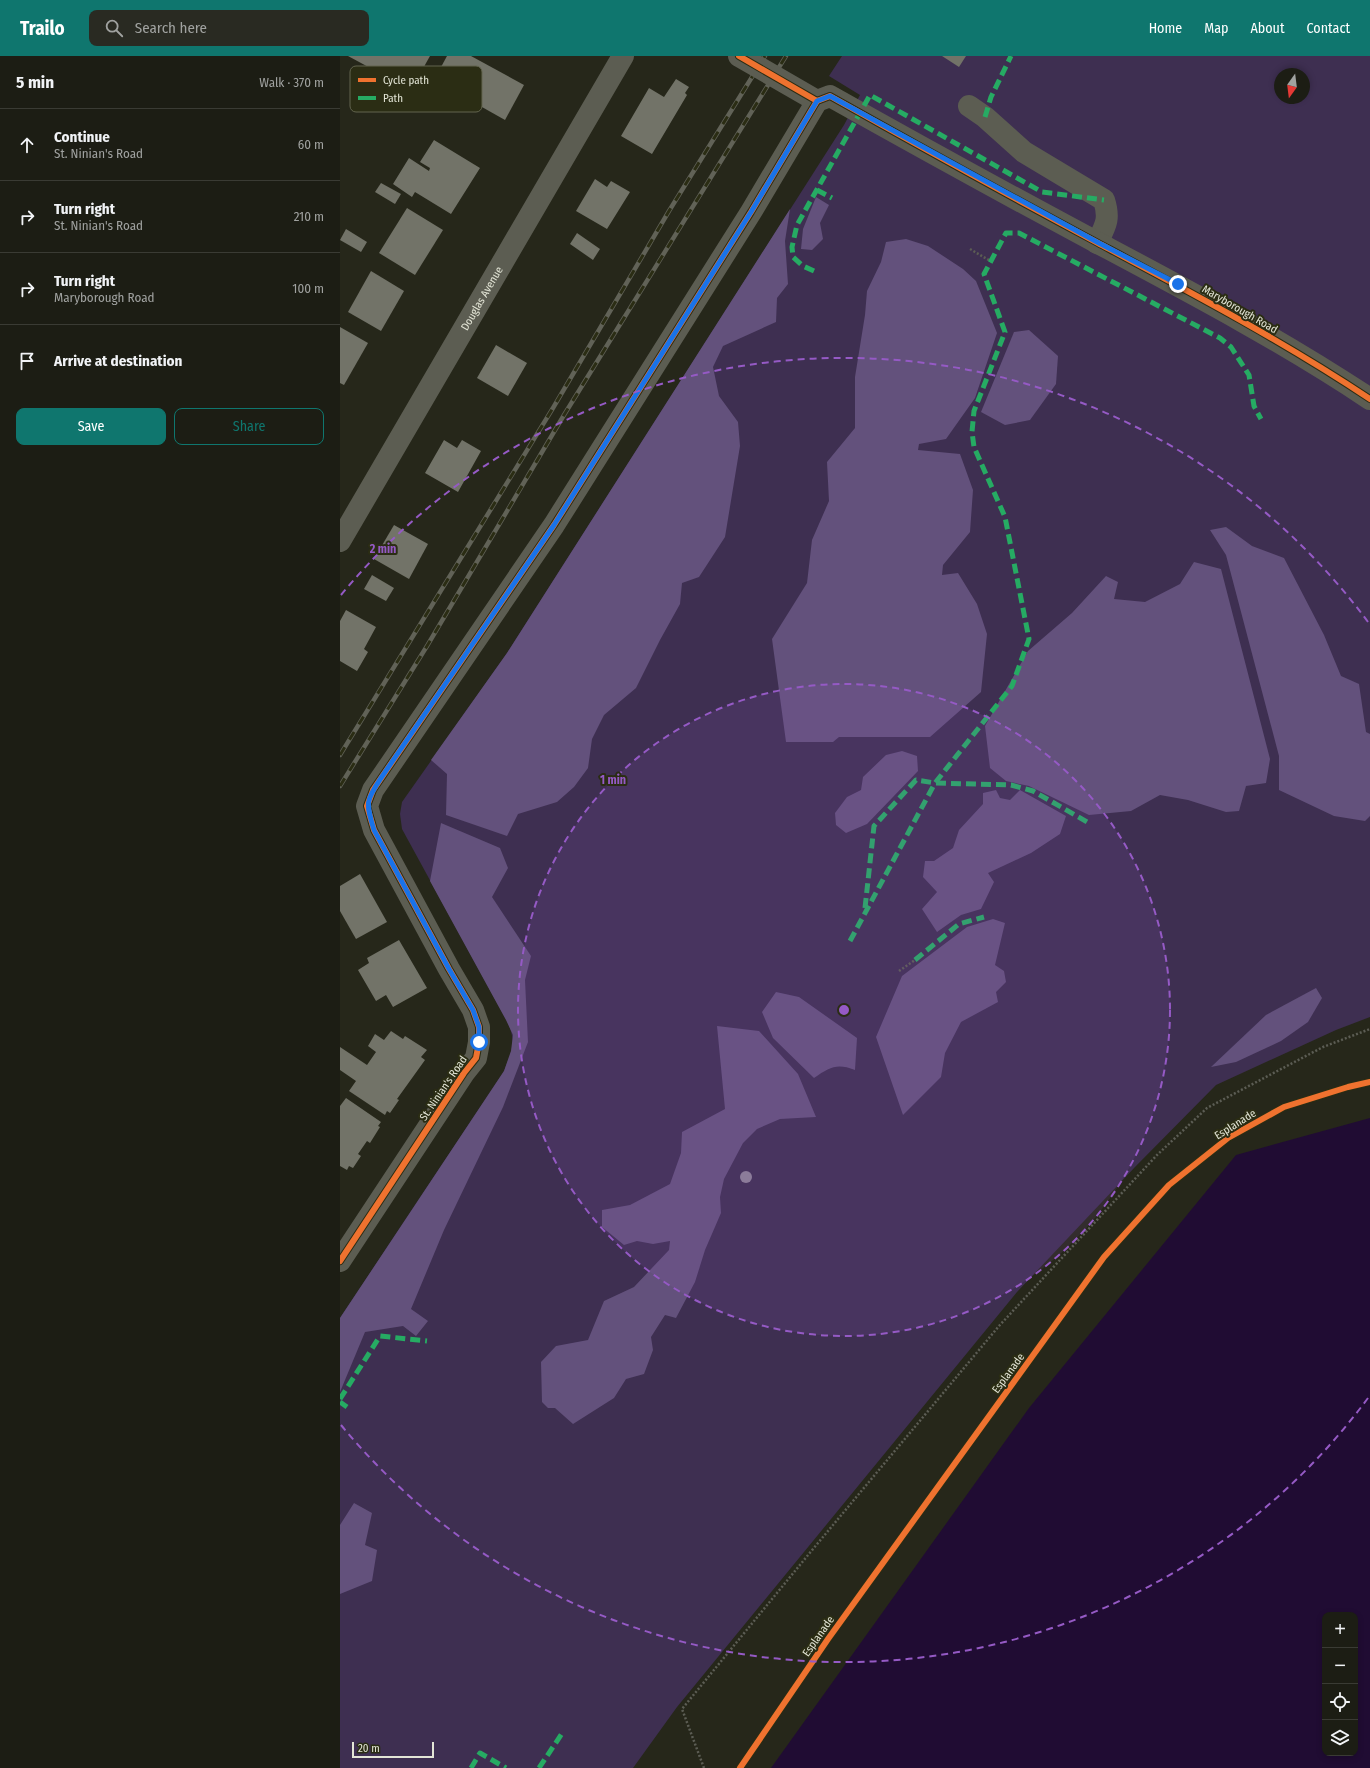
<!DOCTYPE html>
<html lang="en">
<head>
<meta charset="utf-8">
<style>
	body { margin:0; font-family:"Fira Sans Condensed",sans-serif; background:#292a22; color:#f1f3f6 }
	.controls { position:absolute; right:12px; bottom:12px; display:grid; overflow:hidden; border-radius:8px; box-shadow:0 2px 6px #0003 }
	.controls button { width:36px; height:36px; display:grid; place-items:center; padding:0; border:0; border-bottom:1px solid #3a3b34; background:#1c1d14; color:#f1f3f6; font:20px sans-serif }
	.compass { position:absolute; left:934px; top:12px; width:36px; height:36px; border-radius:50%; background:#1c1d14; box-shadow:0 2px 6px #0003; rotate:194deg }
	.scale { position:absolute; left:12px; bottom:10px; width:82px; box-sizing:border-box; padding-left:4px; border:2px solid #e3e5d6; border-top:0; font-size:11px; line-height:14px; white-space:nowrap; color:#e3e5d6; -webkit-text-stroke:3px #2b2d14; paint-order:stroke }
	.stop { position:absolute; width:12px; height:12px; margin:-9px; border:3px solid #1a73e8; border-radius:50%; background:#fff }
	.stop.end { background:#1a73e8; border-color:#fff; box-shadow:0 1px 4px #0008 }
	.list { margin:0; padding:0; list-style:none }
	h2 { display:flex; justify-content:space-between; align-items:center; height:52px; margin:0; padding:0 16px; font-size:17px }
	h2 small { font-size:13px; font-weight:400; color:#a0a2a0 }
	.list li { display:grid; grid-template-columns:26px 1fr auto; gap:12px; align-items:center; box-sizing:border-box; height:72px; padding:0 16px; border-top:1px solid #3a3b34 }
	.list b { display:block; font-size:15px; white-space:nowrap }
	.list p { margin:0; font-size:13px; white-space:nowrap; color:#a0a2a0 }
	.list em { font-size:13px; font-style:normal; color:#a0a2a0 }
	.actions { display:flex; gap:8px; padding:12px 16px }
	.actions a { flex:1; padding:9px 0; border:1px solid #0f766e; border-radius:8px; text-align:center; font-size:14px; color:#0f766e }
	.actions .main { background:#0f766e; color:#fff }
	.icon { flex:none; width:22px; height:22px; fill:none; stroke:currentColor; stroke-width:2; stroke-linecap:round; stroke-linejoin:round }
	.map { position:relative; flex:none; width:1030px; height:1712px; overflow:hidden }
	header { display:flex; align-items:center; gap:24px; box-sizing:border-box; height:56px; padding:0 20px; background:#0f766e; color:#fff }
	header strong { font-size:19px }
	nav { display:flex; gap:22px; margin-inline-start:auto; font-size:14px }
	.search { width:280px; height:36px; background:#292a22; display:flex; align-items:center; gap:10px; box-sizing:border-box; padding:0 14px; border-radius:8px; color:#a0a2a0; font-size:15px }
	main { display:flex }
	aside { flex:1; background:#1c1d14 }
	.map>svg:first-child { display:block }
	.green { fill:#3e2f51; fill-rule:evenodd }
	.forest { fill:#63517c }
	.water { fill:#200c33; fill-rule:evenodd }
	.building { fill:#727368 }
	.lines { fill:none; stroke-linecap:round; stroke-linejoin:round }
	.path { stroke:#5c5d54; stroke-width:2.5; stroke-dasharray:2 2; stroke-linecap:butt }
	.minor { stroke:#5c5d52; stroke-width:22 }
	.rail-casing { stroke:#616257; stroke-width:4.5 }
	.rail { stroke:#2b2d14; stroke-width:3; stroke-dasharray:9; stroke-linecap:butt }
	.minor-bridge { stroke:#5c5d52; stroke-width:22 }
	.quiet { stroke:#26ab63; stroke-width:5; stroke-dasharray:10 5; stroke-linecap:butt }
	.cycleway-casing { stroke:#2b2d14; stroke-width:8 }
	.cycleway { stroke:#ef722f; stroke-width:6 }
	.tree { fill:#8b8195 }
	.route { stroke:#1a73e8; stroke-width:5 }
	.ring { fill:none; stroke:#955ac5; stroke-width:2; stroke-dasharray:7 5 }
	.labels { text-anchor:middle; stroke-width:4; stroke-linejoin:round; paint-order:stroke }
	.street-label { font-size:11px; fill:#e3e5d6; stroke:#2b2d14 }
	.key { fill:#2b2d14; stroke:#62644e; stroke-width:1 }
	.key-label { font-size:11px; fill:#e3e5d6 }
	.centre { fill:#955ac5; stroke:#2b2d14; stroke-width:2 }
	.ring-label { font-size:12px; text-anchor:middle; font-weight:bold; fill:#955ac5; stroke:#2b2d14; stroke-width:4; stroke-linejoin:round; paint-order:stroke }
</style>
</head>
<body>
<header>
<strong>Trailo</strong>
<div class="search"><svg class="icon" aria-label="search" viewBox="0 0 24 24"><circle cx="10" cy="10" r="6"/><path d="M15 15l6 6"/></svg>Search here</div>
<nav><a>Home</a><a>Map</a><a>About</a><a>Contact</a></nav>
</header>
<main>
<aside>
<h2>5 min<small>Walk · 370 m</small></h2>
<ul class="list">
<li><svg class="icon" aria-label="ahead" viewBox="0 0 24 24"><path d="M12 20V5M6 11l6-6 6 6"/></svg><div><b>Continue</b><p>St. Ninian's Road</p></div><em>60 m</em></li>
<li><svg class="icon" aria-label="right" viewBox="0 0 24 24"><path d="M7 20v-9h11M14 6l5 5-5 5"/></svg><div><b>Turn right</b><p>St. Ninian's Road</p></div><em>210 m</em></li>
<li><svg class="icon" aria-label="right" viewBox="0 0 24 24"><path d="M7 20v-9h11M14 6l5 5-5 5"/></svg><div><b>Turn right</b><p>Maryborough Road</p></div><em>100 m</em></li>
<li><svg class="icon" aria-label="arrive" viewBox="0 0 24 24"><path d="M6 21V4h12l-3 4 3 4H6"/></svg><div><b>Arrive at destination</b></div></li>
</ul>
<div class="actions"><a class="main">Save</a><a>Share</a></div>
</aside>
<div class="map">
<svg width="1030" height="1712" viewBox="0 0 1030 1712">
	<rect width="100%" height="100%" fill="#26271a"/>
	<path class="green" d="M 502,0 L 1030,0 L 1030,961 L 996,974 L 876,1029 L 795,1111 L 677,1236 L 337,1651 L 293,1712 L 0,1712 L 0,1262 L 164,1015 C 171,996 177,988 168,967 L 62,773 L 60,758 L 62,746 L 167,597 L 504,69 L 520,39 L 489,20 ZM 940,18 L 964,18 L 964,42 L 940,42 Z"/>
	<g class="forest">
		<polygon points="476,141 489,149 480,167 483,183 472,194 461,193 463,173"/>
		<polygon points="450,153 445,185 448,228 437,242 436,266 383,290 373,311 379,340 398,366 400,390 385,481 359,521 342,527 340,548 320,584 296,632 264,659 252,683 248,712 234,731 217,746 178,758 167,780 106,759 107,718 91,704 167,597"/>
		<polygon points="566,183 588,190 623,213 636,225 657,277 635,342 606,383 579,388 578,394 620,398 633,434 630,476 603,509 602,519 618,517 637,548 647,578 641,636 590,681 499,681 493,686 446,686 432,583 467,527 472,484 489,445 487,406 515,372 515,321 525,259 527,235 541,206 546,186"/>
		<polygon points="689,274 718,300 716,328 690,364 665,369 641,356 674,276"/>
		<polygon points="886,471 912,490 944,502 984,579 1001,620 1019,628 1026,676 1030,678 1030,760 1025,765 994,760 939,734 939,700 886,499 870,474"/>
		<polygon points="854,506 881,513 930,703 926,727 906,730 899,755 886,756 848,744 820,739 791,755 749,759 689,730 666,725 650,712 645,670 688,595 732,557 766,520 778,526 774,543 805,546 840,528"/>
		<polygon points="562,695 577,700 578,715 527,768 506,777 496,769 495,757 507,741 521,734 523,721 546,699"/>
		<polygon points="656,734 660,742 670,744 680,734 726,760 720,778 691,797 648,817 654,826 641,853 621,859 597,876 582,853 597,836 583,821 585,805 594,805 613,792 619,774 643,748 643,737"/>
		<polygon points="101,767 160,792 168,812 152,841 191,900 185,924 188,986 163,1051 104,1174 71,1253 88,1265 76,1280 63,1270 25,1276 0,1336 0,1262 164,1015 171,995 173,979 166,964 90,825"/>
		<polygon points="653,863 665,867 655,909 664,915 666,926 656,936 658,946 621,966 605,997 601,1021 563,1059 536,981 562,920 627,871"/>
		<polygon points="976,932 982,942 968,966 941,985 896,1006 871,1011 926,959"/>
		<path d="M 436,936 L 459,941 L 517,982 L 515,1014 C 497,1007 490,1011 474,1022 L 433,982 L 422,956 Z"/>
		<polygon points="377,970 419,975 458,1018 476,1061 440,1063 417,1073 403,1087 384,1123 380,1141 381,1157 365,1194 355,1226 336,1262 325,1259 311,1281 313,1294 304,1318 286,1323 274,1342 233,1368 215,1352 208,1352 202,1346 201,1306 216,1290 248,1284 264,1245 294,1231 329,1194 330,1185 313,1188 297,1185 284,1189 262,1171 262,1154 290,1149 330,1128 341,1097 342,1076 385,1053"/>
		<polygon points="14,1447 32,1457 25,1489 37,1494 32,1525 0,1538 0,1469"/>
	</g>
	<path class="water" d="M 1030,1062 L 1030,1712 L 431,1712 L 689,1352 L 896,1099 ZM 985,1559 L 1015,1559 L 1015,1697 L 985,1697 Z"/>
	<g class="building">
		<polygon points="8,0 90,0 71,34"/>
		<polygon points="107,0 131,0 184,29 165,64 94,24"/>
		<polygon points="602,0 626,0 619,11"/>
		<polygon points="336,23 349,31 345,37 347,39 312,98 281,80 309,32 324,41"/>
		<polygon points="94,84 140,112 111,158 75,136 72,141 53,128 69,102 89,115 90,112 80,106"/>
		<polygon points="255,123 267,131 271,125 290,136 267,173 236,155"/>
		<polygon points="41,127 61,138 55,148 35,136"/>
		<polygon points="67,152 103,174 75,219 39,197"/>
		<polygon points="6,173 27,186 21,196 0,184"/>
		<polygon points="237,177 260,193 253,204 230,188"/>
		<polygon points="31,215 64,235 41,275 8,256"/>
		<polygon points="0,271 28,287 4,329 0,327"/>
		<polygon points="156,289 187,307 168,340 137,322"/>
		<polygon points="104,384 117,392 122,384 141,395 118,436 85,417"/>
		<polygon points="54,469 88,488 69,523 34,503"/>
		<polygon points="32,519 54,532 46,545 24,533"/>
		<polygon points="6,554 36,571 24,593 28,596 17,615 0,605 0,565"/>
		<polygon points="20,818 47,866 16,883 0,855 0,830"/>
		<polygon points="59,884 87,932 53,951 46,939 36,945 18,914 29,907 27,902"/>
		<polygon points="51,975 63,983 65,980 87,994 81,1001 85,1004 57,1043 59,1044 50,1057 47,1055 45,1059 9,1035 16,1025 0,1014 0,991 27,1009 36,996 28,990 35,978 44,984"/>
		<polygon points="6,1042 41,1066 38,1070 40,1071 30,1087 27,1085 18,1098 21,1100 13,1112 9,1110 7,1114 0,1110 0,1050"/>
	</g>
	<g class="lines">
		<g class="path">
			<polyline points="630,193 652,206"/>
			<polyline points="559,915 575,904"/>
			<polyline points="364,1712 342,1653 473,1493 659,1270 817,1099 867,1052 983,991 1030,973"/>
		</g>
		<g class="minor">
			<path d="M 629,50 L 645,61 L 684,96 L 764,144 C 770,163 766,169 757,187"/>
			<path id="s1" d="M 0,485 L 283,0"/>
			<path d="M 0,1205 L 124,1017 L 136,1002 L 139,986 L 139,971 L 133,954 L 109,913 L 34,774 L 27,750 L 33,734 L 214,469 L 411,156 L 477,45 L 490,40 C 579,90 668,139 758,187 C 850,236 943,285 1030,343"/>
		</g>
		<defs>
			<g id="rail">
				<polyline points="0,699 213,352 329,155 425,0"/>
				<polyline points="0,730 87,590 224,359 446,0"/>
			</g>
		</defs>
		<use href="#rail" class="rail-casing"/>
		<use href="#rail" class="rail"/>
		<polyline class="minor-bridge" points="399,0 477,45"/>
		<g class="quiet">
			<polyline points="645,61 651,41 671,0"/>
			<polyline points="477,134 492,142"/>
			<polyline points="474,215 463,210 453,201 452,191 457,169 530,39 702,136 764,144"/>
			<polyline points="525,852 534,770 576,724 595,727 671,729 693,735 749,767"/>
			<polyline points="510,885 595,727 672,630 689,583 665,461 634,391 632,376 634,355 665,276 644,218 666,177 679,177 880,282 891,291 909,319 914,350 921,363"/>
			<polyline points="575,904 619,868 644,861"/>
			<polyline points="0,1343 40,1280 87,1285"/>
			<polyline points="0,1346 7,1351"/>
			<polyline points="131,1712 140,1697 166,1712"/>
			<polyline points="199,1712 223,1676"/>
		</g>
		<defs>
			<g id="cycleway">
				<path d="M 399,0 L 477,45 L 490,40 C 579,90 668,139 758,187 C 850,236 943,285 1030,343"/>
				<polyline points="0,1205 124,1017 136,1002 139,986 139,971 133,954 109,913 34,774 27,750 33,734 214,469 411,156 477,45"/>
				<polyline points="400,1712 488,1583 764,1201 829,1129 888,1082 944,1051 1008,1031 1030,1026"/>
			</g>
		</defs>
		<use href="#cycleway" class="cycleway-casing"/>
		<use href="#cycleway" class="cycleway"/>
	</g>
	<circle class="tree" cx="406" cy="1121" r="6"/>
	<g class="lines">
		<path class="route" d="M 139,986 L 139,971 L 133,954 L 109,913 L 34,774 C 26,747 25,746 41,722 L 214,469 L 411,156 L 477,45 L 490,40 L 757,186 L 838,228"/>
	</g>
	<circle cx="504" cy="954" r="326" fill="#955ac5" fill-opacity=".12"/>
	<g class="ring">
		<circle cx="504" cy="954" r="326"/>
		<path d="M1028 1342A652 652 0 0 1 1 1369M1 539A652 652 0 0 1 1028 566"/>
	</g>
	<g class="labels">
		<g class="street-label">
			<text dy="4" stroke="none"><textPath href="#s1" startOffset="281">Douglas Avenue</textPath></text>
			<text transform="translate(900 253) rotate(30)" y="4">Maryborough Road</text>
			<text transform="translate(103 1032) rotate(-56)" y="4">St. Ninian's Road</text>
			<text transform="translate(895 1068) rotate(-32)" y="4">Esplanade</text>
			<text transform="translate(668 1317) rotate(-54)" y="4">Esplanade</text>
			<text transform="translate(478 1580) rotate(-55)" y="4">Esplanade</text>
		</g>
	</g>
	<rect x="10" y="10" width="132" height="46" rx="6" class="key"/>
	<rect x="18" y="22" width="18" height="4" fill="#ef722f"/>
	<rect x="18" y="40" width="18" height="4" fill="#26ab63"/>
	<g class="key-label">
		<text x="43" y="28">Cycle path</text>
		<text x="43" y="46">Path</text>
	</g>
	<circle cx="504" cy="954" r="6" class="centre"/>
	<g class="ring-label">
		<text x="43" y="497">2 min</text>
		<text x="273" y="728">1 min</text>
	</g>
</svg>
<div class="controls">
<button>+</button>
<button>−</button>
<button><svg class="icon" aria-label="locate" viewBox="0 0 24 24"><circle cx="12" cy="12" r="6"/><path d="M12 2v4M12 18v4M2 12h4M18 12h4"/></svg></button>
<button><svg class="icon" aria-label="layers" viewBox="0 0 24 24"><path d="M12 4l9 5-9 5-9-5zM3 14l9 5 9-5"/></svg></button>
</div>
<svg class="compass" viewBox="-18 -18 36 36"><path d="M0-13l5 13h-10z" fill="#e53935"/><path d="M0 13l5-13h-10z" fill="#a0a2a0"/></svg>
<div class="scale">20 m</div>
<div class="stop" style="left:139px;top:986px"></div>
<div class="stop end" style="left:838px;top:228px"></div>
</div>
</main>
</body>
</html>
